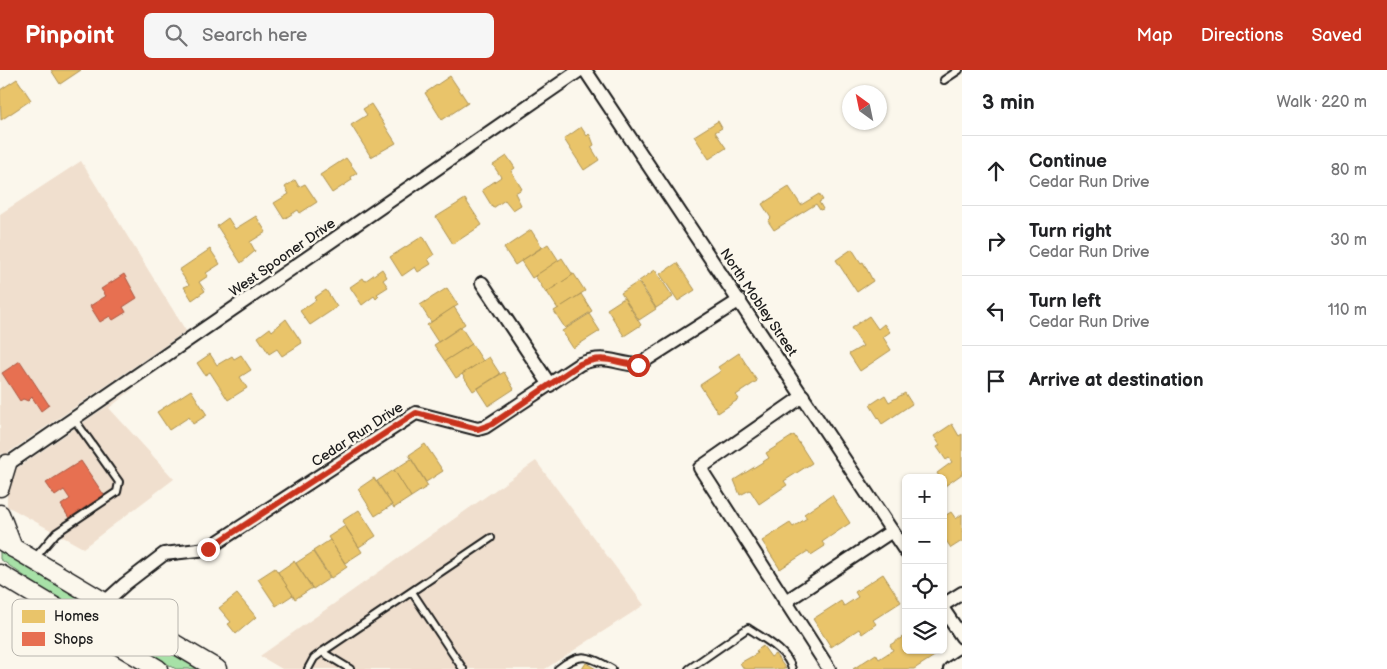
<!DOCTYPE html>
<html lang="en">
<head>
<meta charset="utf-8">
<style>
	body { margin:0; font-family:"Balsamiq Sans",sans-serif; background:#f6f6f6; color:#202124 }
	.controls { position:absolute; right:15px; bottom:15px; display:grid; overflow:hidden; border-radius:8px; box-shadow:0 1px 4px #0004 }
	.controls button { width:45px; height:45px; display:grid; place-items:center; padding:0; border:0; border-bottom:1px solid #e0e0e0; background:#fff; color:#202124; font:25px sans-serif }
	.compass { position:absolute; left:842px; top:15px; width:45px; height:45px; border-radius:50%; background:#fff; box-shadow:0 1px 4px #0004; rotate:327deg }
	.stop { position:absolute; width:15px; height:15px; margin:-11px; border:4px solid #c8321e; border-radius:50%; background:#fff }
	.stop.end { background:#c8321e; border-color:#fff; box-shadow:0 1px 5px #0008 }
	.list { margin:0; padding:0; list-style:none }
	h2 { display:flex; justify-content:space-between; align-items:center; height:65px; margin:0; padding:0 20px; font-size:21px }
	h2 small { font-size:16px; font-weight:400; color:#757577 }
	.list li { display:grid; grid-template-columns:32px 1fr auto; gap:15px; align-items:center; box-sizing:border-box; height:70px; padding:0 20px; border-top:1px solid #e0e0e0 }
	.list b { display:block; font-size:19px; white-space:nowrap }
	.list p { margin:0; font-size:16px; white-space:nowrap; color:#757577 }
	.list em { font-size:16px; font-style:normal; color:#757577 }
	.icon { flex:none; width:28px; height:28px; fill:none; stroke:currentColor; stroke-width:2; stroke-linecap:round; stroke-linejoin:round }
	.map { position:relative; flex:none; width:962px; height:599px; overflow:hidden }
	header { display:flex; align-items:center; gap:30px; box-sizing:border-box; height:70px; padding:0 25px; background:#c8321e; color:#fff }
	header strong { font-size:24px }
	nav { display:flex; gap:28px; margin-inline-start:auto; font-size:18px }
	.search { width:350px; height:45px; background:#f6f6f6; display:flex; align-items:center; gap:12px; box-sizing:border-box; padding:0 18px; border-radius:8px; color:#757577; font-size:19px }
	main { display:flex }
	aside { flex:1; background:#fff }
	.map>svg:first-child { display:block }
	.built { fill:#f0dfce }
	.green { fill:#a7e1a7; stroke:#627e62 }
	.homes { fill:#e9c46a; stroke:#ac9253 }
	.shops { fill:#e76f51; stroke:#aa5641 }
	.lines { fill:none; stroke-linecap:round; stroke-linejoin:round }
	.service-casing { stroke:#1c1c1c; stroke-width:10 }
	.minor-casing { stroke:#1c1c1c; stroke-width:16 }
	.secondary-casing { stroke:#1c1c1c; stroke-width:21 }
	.service { stroke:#fbf7ec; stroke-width:6 }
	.minor { stroke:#fbf7ec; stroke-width:12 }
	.secondary { stroke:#fbf7ec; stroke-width:18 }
	.route { stroke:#c8321e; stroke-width:6 }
	.labels { text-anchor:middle; stroke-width:5; stroke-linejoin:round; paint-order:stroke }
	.street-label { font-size:14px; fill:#1c1c1c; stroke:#fbf7ec }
	.key { fill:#fbf7ec; stroke:#b8b5ae; stroke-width:1 }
	.key-label { font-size:14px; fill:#1c1c1c }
</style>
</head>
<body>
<header>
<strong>Pinpoint</strong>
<div class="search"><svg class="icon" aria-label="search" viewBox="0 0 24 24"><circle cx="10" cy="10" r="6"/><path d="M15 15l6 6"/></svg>Search here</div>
<nav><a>Map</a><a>Directions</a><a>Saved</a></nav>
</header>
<main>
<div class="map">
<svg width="962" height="599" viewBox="0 0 962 599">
	<rect width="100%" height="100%" fill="#fbf7ec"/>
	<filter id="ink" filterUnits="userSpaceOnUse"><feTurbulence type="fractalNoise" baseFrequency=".02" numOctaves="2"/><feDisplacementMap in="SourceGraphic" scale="10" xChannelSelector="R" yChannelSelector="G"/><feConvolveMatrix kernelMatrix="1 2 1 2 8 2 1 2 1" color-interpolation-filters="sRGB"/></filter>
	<g filter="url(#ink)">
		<g class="built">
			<polygon points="81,91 186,261 5,385 2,383 0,388 0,144"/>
			<polygon points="138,315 109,338 174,409 83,478 7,436 7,423 14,400"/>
			<polygon points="536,391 644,535 545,599 282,599 260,586"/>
		</g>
		<polygon class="green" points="0,481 199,599 176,599 51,525 0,489"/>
		<g class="homes">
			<polygon points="51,0 81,0 60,14"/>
			<polygon points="450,6 468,33 442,50 425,23"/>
			<polygon points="17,9 31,30 1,50 0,20"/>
			<polygon points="371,34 396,73 371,87 351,55 367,45 363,39"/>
			<polygon points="718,51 722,58 715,62 726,78 709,89 694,66"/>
			<polygon points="581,57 587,66 589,64 591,67 594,75 591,77 599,90 584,100 564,69"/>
			<polygon points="507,86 515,98 511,101 522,119 515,123 521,135 513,140 505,130 493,138 482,120 501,107 493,95"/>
			<polygon points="346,88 357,103 351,107 352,110 332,123 320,105"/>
			<polygon points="295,110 299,117 305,114 317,132 300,143 298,140 284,149 274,133 289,124 285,117"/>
			<polygon points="789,117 801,135 819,124 823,130 819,132 823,139 820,140 816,134 774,160 768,151 771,148 762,134"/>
			<polygon points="465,129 482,155 453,174 436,147"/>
			<polygon points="256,146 266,162 250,172 255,181 241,193 217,156 228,148 235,159"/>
			<polygon points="531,160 542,177 515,195 504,178"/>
			<polygon points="423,166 434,185 428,189 431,194 418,202 415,197 402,206 390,187"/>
			<polygon points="548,174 559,191 532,208 521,191"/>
			<polygon points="210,179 220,194 206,203 208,206 199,212 205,221 192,230 184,217 189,215 179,200"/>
			<polygon points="852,179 861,193 863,192 873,211 857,222 836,190"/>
			<polygon points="562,188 573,205 546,223 535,206"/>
			<polygon points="677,193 695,220 678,231 660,204"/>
			<polygon points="382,199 387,207 383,210 388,217 377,224 379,226 376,229 374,226 362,235 350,217 363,208 365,211"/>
			<polygon points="655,200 673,227 656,238 639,211"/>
			<polygon points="574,204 585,221 558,239 547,222"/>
			<polygon points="638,212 656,239 639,250 621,223"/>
			<polygon points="447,218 458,235 431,252 420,235"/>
			<polygon points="326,220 337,237 310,255 300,241 316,230 314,228"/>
			<polygon points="581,224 592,241 565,258 554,241"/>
			<polygon points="624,228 641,255 624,266 607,239"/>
			<polygon points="454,237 465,254 438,272 427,255"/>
			<polygon points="589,244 600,261 573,278 562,261"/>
			<polygon points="869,246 878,259 884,254 890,262 883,267 891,280 860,301 849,284 863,276 851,258"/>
			<polygon points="286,249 302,273 282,286 277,279 269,284 258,267 270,258 272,261"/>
			<polygon points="461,257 472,274 445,291 434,275"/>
			<polygon points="472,274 483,291 456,308 445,291"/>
			<polygon points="739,283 757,311 736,325 739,329 718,343 700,315 721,301 718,297"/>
			<polygon points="210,284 217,295 232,286 234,289 241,285 251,300 240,307 247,318 228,330 210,302 205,305 197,293"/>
			<polygon points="489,287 500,304 473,321 462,304"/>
			<polygon points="504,302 514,319 488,336 477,319"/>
			<polygon points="191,320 207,345 193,354 189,347 169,360 157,342"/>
			<polygon points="905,323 912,334 882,354 870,335 885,325 889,332"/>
			<polygon points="952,354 959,366 962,364 962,404 945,416 943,408 940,408 937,403 952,392 949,388 946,390 937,377 940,375 934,366"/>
			<polygon points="794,365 812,393 784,411 787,415 759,434 750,420 740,425 734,410 769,388 766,383"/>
			<polygon points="425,374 443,401 426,412 409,385"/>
			<polygon points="411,389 428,416 411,427 394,400"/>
			<polygon points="394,400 411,427 394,438 377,411"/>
			<polygon points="374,408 392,435 375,446 358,419"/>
			<polygon points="832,425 850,453 822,472 825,476 811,485 808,481 780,499 762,471 790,453 793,457 807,448 804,444"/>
			<polygon points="359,440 376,466 359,477 342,451"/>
			<polygon points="951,442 956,449 962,444 962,471 951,478 943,466 943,447"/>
			<polygon points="345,456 362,482 345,493 328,467"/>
			<polygon points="330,470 347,497 331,508 313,481"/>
			<polygon points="313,482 330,508 313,519 296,493"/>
			<polygon points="294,491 312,518 295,529 278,502"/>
			<polygon points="275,498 293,525 276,536 258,509"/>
			<polygon points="883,504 901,532 873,550 876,554 862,564 859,559 831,577 813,549 841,531 844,536 858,527 855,522"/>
			<polygon points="237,524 256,547 236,564 228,554 231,552 219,538"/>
			<polygon points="906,565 906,580 934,580 936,585 914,599 853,599 876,584 879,589 893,580 890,575"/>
			<polygon points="763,576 771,587 775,584 786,599 744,599 740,593 758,583 756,581"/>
			<polygon points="586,593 596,599 582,599"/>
		</g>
		<g class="shops">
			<polygon points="124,204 137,228 123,237 126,242 113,250 110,246 100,252 90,236 106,226 101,219"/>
			<polygon points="20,291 49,335 41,341 32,327 28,331 23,329 20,331 2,303"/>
			<polygon points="81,391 104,425 69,448 61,435 70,429 64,420 55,426 46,413"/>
		</g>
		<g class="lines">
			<defs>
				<g id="service">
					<polyline points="944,10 959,0"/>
					<polyline points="34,489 56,463 117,422 119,412 74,349"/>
					<polyline points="412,522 463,599"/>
					<polyline points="322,582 350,599"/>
					<polyline points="308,599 314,588 322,582 491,468"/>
					<path d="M 558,599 C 580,581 589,586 612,599"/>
					<path d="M 689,599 L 748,558 C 764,569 787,580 792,599"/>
				</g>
				<g id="minor">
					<polyline points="585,0 906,482"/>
					<polyline points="482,213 550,315"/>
					<polyline points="803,326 700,398 829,599"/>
					<polyline points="2,398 580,0"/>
					<path d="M 105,532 L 125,514 L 164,484 L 207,479 L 416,343 L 478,359 L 485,357 L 580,294 C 606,284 613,293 638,295 L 740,230"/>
					<polyline points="785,532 892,461"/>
					<polyline points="943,535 962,523"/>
					<polyline points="943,539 962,567"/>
					<polyline points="950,599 962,591"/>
				</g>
				<g id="secondary">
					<polyline points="0,417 7,394"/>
					<polyline points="0,444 13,478"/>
					<polyline points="0,470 217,599"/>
					<polyline points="0,504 158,599"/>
				</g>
			</defs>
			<use href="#service" class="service-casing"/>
			<use href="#minor" class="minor-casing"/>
			<use href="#secondary" class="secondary-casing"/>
			<use href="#service" class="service"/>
			<use href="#minor" class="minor"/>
			<use href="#secondary" class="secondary"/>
		</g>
	</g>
	<g class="lines" filter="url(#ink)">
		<path class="route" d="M 208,479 L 416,343 L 478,359 L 492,354 L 580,294 C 606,284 613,293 638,295"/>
	</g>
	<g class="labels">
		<g class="street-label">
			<text transform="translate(282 187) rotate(-35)" y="5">West Spooner Drive</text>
			<text transform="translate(759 232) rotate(56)" y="5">North Mobley Street</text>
			<text transform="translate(357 364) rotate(-33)" y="5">Cedar Run Drive</text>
		</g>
	</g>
	<rect x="12" y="529" width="166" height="57" rx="8" class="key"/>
	<rect x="22" y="540" width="23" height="13" fill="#e9c46a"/>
	<rect x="22" y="562" width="23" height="14" fill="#e76f51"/>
	<g class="key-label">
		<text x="54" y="551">Homes</text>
		<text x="54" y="574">Shops</text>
	</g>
</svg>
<div class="controls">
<button>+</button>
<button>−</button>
<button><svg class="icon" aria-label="locate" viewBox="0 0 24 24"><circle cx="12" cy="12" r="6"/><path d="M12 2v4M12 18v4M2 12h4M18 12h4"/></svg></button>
<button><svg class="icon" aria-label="layers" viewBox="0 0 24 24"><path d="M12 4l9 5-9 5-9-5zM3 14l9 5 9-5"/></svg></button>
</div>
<svg class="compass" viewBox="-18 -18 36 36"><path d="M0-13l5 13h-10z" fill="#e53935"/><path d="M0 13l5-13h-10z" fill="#757577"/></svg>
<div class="stop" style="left:638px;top:295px"></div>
<div class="stop end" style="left:208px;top:479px"></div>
</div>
<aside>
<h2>3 min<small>Walk · 220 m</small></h2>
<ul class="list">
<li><svg class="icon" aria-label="ahead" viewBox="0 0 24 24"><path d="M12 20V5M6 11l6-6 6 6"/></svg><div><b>Continue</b><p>Cedar Run Drive</p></div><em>80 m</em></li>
<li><svg class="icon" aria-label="right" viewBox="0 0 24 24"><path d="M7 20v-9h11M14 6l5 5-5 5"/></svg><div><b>Turn right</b><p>Cedar Run Drive</p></div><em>30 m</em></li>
<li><svg class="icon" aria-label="left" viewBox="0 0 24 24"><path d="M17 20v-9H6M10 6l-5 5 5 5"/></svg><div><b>Turn left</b><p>Cedar Run Drive</p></div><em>110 m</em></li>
<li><svg class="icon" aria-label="arrive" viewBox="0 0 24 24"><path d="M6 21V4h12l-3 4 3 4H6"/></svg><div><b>Arrive at destination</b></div></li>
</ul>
</aside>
</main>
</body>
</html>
